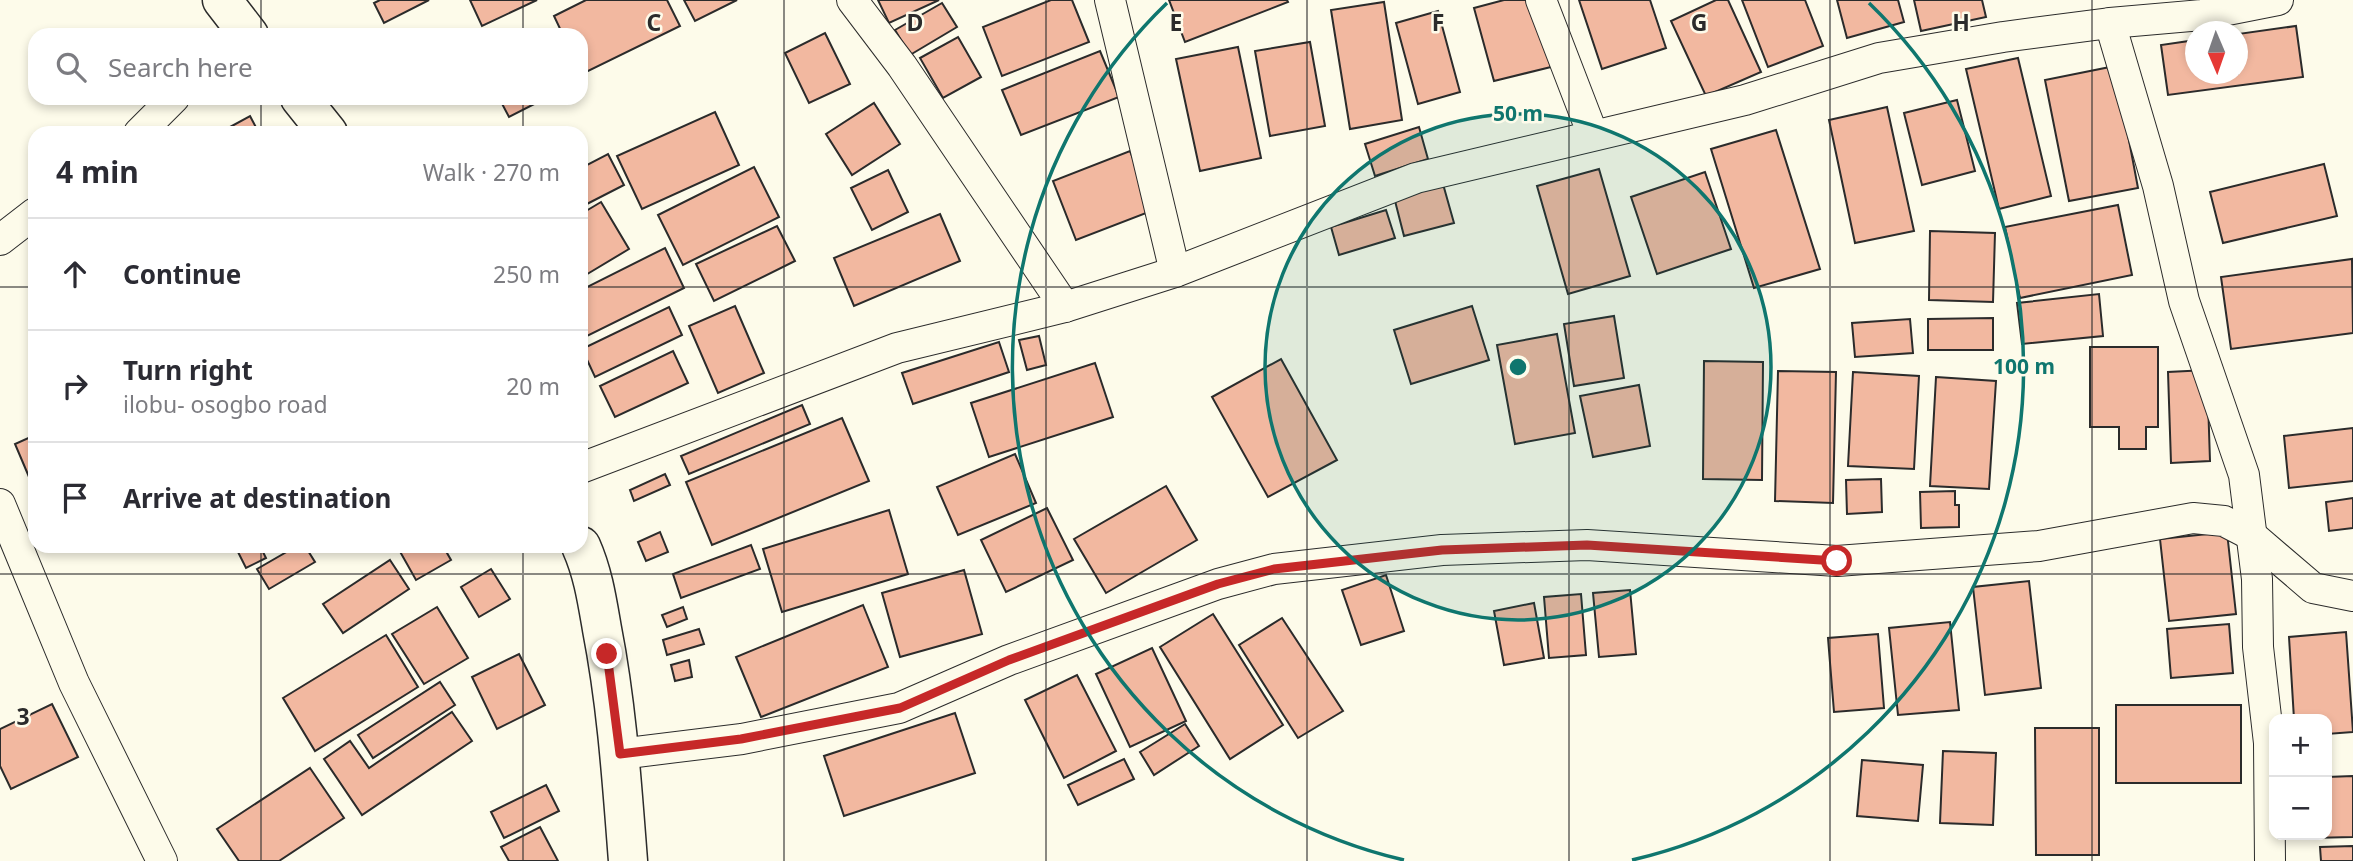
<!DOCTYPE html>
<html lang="en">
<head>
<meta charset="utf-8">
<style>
	body { margin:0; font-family:"Noto Sans",sans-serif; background:#f7f7f7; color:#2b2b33 }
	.controls { position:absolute; right:21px; bottom:21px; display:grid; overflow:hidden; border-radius:14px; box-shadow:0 4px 10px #0003 }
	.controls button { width:63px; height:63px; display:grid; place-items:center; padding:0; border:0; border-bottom:2px solid #e1e1e2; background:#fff; color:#2b2b33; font:35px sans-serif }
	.compass { position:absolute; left:2185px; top:21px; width:63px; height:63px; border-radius:50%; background:#fff; box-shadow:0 4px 10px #0003; rotate:178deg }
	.stop { position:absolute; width:21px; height:21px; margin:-16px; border:5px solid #c62828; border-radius:50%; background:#fff }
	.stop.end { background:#c62828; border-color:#fff; box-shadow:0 2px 7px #0008 }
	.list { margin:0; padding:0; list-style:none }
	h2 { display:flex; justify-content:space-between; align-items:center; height:91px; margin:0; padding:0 28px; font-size:30px }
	h2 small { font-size:23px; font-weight:400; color:#7c7c81 }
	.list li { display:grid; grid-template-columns:46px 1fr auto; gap:21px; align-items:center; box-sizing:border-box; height:112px; padding:0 28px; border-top:2px solid #e1e1e2 }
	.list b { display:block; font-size:26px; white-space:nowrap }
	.list p { margin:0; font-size:23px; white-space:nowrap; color:#7c7c81 }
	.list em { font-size:23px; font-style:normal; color:#7c7c81 }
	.icon { flex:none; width:38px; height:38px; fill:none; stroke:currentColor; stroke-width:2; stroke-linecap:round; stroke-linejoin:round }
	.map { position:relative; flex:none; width:2353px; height:861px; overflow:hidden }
	.search { position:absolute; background:#fff; box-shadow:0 4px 10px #0003; left:28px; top:28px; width:560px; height:77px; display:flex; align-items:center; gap:18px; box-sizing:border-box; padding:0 24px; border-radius:21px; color:#7c7c81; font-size:26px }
	.panel { position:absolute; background:#fff; box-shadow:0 4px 10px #0003; left:28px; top:126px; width:560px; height:427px; border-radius:21px }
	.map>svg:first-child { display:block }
	.building { fill:#f2b8a0; stroke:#2b2b2b; stroke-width:2 }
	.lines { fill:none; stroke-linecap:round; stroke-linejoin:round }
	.minor-casing { stroke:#2b2b2b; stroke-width:32 }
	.primary-casing { stroke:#2b2b2b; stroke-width:41 }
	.minor { stroke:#fdfbea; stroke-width:30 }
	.primary { stroke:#fdfbea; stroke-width:38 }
	.route { stroke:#c62828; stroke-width:9 }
	.grid { fill:none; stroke:#2b2b2b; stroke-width:2; stroke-opacity:0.55 }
	.ring { fill:none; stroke:#0f766e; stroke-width:3.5 }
	.grid-label { font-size:23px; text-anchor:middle; font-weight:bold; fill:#2b2b2b; stroke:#fdfbea; stroke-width:5; stroke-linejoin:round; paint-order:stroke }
	.centre { fill:#0f766e; stroke:#fdfbea; stroke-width:3.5 }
	.ring-label { font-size:21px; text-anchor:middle; font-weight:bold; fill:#0f766e; stroke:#fdfbea; stroke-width:5; stroke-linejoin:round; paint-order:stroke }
</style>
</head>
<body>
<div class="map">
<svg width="2353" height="861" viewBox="0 0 2353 861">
	<rect width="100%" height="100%" fill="#fdfbea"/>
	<g class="building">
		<polygon points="380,0 429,0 384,23 374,3"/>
		<polygon points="470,0 537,0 482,26"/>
		<polygon points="586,0 667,0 680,26 582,74 581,35 563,35 554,16"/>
		<polygon points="684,0 737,0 695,21"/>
		<polygon points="878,0 939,0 889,23"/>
		<polygon points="1051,0 1072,0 1089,42 1002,76 983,27"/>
		<polygon points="1169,0 1287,0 1288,2 1185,42"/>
		<polygon points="1504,0 1533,0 1551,67 1494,81 1474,8"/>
		<polygon points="1579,0 1650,0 1666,48 1602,69"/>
		<polygon points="1716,0 1728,0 1761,72 1706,96 1671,21"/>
		<polygon points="1742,0 1805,0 1823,46 1768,67"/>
		<polygon points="1837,0 1898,0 1904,22 1847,38"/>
		<polygon points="1914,0 1982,0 1986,17 1921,31"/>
		<polygon points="1384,2 1402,120 1350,129 1331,10"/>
		<polygon points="942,3 957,27 910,55 895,30"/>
		<polygon points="1438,11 1460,92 1418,104 1396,23"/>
		<polygon points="2296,26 2303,77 2168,95 2161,45 2196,40 2196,74 2238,74 2238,34"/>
		<polygon points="825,33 850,84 809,103 785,53"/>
		<polygon points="958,37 981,77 943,98 920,58"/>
		<polygon points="1310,42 1325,126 1270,136 1255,51"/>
		<polygon points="1238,47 1261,158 1200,171 1176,59"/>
		<polygon points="1100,51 1119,97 1021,135 1002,90"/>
		<polygon points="2018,58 2051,196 1999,209 1966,69"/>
		<polygon points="2115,66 2138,188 2069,201 2045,80"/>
		<polygon points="499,98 546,98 509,117"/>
		<polygon points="1957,100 1975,171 1922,185 1904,113"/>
		<polygon points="874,103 900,144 852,175 826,134"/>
		<polygon points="1887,107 1914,231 1855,243 1829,120"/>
		<polygon points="715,112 739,165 642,209 617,156"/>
		<polygon points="250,116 259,133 219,133"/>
		<polygon points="1419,127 1428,159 1375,176 1365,144"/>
		<polygon points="1776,130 1820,269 1754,288 1711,149"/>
		<polygon points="1130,151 1154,210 1076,240 1053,181"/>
		<polygon points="608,154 624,185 581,207 581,168"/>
		<polygon points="2324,164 2337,216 2223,243 2210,192"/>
		<polygon points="754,167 779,217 683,265 658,215"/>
		<polygon points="1599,169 1630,276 1568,294 1537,186"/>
		<polygon points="888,170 908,212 872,230 851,188"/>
		<polygon points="1705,172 1731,249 1657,274 1631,197"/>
		<polygon points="1443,184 1454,223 1404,236 1394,197"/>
		<polygon points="601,202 629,249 584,276 581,271 581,214"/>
		<polygon points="2118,205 2132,275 2020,298 2005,227"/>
		<polygon points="1386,210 1395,238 1339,255 1331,227"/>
		<polygon points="940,214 960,261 854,306 834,258"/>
		<polygon points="777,226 795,261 714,301 696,264"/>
		<polygon points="1930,231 1995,233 1993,302 1929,300"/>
		<polygon points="665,248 684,288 581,339 581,290"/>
		<polygon points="2352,259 2353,333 2231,349 2221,277"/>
		<polygon points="2099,294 2103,336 2022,344 2017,303"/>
		<polygon points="735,306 764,373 718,393 689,326"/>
		<polygon points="1472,306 1489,360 1411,384 1394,330"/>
		<polygon points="669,307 682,335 595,377 582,349"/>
		<polygon points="1614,316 1624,378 1574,386 1564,324"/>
		<polygon points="1993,318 1993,350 1928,350 1928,319"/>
		<polygon points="1910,319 1913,353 1855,357 1852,323"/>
		<polygon points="1557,334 1575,433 1515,444 1497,345"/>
		<polygon points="1039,336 1046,365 1027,370 1019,340"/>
		<polygon points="999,342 1009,372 913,404 902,373"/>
		<polygon points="2090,347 2158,347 2158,427 2146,427 2146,449 2119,449 2119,427 2090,427"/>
		<polygon points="673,351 688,383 615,417 600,386"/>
		<polygon points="1281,359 1337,460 1268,497 1212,397"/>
		<polygon points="1704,361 1763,362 1762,480 1703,479"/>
		<polygon points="1095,363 1113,417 989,457 971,403"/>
		<polygon points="2207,370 2210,461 2171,463 2168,372"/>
		<polygon points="1778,371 1836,372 1833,503 1775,501"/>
		<polygon points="1853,372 1919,376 1914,469 1848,466"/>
		<polygon points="1936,377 1996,381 1989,489 1930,486"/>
		<polygon points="1639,385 1650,446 1593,457 1580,396"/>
		<polygon points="802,405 810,424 689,474 681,456"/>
		<polygon points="842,418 869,481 712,545 686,482"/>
		<polygon points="2353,428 2353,481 2289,488 2284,436"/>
		<polygon points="35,435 35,491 15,444"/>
		<polygon points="1015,454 1036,503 958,535 937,487"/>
		<polygon points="665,474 670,485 634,501 630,490"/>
		<polygon points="1881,479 1882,512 1847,514 1846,480"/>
		<polygon points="1166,486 1197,540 1106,593 1074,539"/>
		<polygon points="1955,491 1955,505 1959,505 1959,527 1921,528 1920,492"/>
		<polygon points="2353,498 2353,528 2329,531 2326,502"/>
		<polygon points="1047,508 1073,560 1006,592 981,540"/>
		<polygon points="889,510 908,574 782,612 763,549"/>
		<polygon points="660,532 668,552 646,561 638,542"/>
		<polygon points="2227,532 2236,614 2169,621 2160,539"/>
		<polygon points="751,545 760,569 681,598 673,574"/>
		<polygon points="235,546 260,546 266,558 246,568"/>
		<polygon points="297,546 305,546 315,562 269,589 257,569"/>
		<polygon points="403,546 443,546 451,560 416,580 398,548"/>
		<polygon points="390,560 409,589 343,633 323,604"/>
		<polygon points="491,569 510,599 479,617 461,587"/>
		<polygon points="964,570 982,634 900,657 882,593"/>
		<polygon points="1386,575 1404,631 1361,645 1342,590"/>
		<polygon points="2029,581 2041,688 1985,695 1973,587"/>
		<polygon points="1630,590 1636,654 1599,657 1593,593"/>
		<polygon points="1581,594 1586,655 1549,658 1544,597"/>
		<polygon points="1534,603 1544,658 1504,665 1494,611"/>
		<polygon points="863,605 888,667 761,717 736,657"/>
		<polygon points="437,607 468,658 424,684 392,634"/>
		<polygon points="683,607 687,619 667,627 662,615"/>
		<polygon points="1213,614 1283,725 1230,759 1160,647"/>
		<polygon points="1282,618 1343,711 1298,738 1239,645"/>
		<polygon points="1950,622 1959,710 1898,715 1889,628"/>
		<polygon points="2229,624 2233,673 2171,678 2167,629"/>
		<polygon points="699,629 704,644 667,655 663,640"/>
		<polygon points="2346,632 2353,732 2327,734 2327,719 2294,719 2289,637"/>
		<polygon points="1878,634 1884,708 1834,712 1828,638"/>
		<polygon points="386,635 418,687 315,751 283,698"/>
		<polygon points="1152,648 1186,721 1130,747 1096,674"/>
		<polygon points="519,654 545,705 497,729 472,677"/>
		<polygon points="689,660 692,677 675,681 671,665"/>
		<polygon points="1077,675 1116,751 1064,778 1025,700"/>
		<polygon points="440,682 455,705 373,758 358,735"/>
		<polygon points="52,704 78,757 11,789 0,766 0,729"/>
		<rect x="2116" y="705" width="125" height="78"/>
		<polygon points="452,712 472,741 362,815 324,759 350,741 369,768"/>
		<polygon points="955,713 975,773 844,816 824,756"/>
		<polygon points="1185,724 1199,746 1154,775 1140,752"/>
		<polygon points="2035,728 2099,728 2099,855 2036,855"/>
		<polygon points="1943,751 1996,753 1993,825 1940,823"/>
		<polygon points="1124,759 1134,779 1078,805 1068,785"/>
		<polygon points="1862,760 1923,765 1918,821 1857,816"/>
		<polygon points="310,768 344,818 279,861 239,861 217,829"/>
		<polygon points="2353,776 2353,837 2310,838 2309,835 2327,835 2327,777"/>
		<polygon points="546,785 559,811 504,838 491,812"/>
		<polygon points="540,827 558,861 509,861 501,847"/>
		<polygon points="2353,846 2353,861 2321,861 2320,847"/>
	</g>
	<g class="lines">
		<defs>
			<g id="minor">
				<polyline points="852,0 902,66 1065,307"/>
				<polyline points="1110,0 1175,272"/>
				<polyline points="1541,0 1593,135"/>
				<polyline points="2110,23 2158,186 2184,301 2244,475 2257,579 2258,647 2269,743 2270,861"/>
				<polyline points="139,133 174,98"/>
				<polyline points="0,240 35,213"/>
				<polyline points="581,468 897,348 1065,307 1175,272 1416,178 1745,100 1879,58 2003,37 2110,23 2202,15 2278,0"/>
				<polyline points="0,504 74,683 162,861"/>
				<polyline points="620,754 742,739 899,708 1009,660 1218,584 1274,569 1442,550 1587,545 1837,561 2039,546 2193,518 2224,521 2251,535 2313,588 2353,596"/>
			</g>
			<g id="primary">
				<polyline points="222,0 249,35"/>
				<polyline points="300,98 328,133"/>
				<path d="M 581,546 C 593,573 597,600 602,629 C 617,706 622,784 628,861"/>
			</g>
		</defs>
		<use href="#minor" class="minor-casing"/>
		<use href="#primary" class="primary-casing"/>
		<use href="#minor" class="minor"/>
		<use href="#primary" class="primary"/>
	</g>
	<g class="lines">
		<polyline class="route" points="607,654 620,754 741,739 900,708 1009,660 1218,584 1274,569 1442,550 1587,545 1837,561"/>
	</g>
	<path class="grid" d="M 261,0 L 261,35M 523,0 L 523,35M 784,0 L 784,861M 1046,0 L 1046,861M 1307,0 L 1307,861M 1569,0 L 1569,861M 1830,0 L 1830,861M 2092,0 L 2092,861M 261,98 L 261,133M 523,98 L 523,133M 0,287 L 35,287M 581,287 L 2353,287M 261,546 L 261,861M 523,546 L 523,861M 0,574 L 2353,574"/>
	<circle cx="1518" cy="367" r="253" fill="#0f766e" fill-opacity=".12"/>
	<g class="ring">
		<circle cx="1518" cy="367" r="253"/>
		<path d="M1404 860A506 506 0 0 1 1167 3M1869 3A506 506 0 0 1 1632 860"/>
	</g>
	<g class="grid-label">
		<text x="654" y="31">C</text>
		<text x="915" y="31">D</text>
		<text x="1176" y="31">E</text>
		<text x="1438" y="31">F</text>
		<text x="1699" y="31">G</text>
		<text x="1961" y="31">H</text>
		<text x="23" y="725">3</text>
	</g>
	<circle cx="1518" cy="367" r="10" class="centre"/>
	<g class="ring-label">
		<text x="1518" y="121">50 m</text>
		<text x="2024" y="374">100 m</text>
	</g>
</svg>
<div class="controls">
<button>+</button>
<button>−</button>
</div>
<svg class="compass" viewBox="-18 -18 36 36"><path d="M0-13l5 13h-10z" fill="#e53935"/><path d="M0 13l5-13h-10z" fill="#7c7c81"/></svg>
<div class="stop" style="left:1837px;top:561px"></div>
<div class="stop end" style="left:607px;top:654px"></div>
<div class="search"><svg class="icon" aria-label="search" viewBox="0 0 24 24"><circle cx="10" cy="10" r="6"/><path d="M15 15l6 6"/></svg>Search here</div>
<section class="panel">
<h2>4 min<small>Walk · 270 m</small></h2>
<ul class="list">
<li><svg class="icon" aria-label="ahead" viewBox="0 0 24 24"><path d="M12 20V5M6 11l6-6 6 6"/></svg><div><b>Continue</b></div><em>250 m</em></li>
<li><svg class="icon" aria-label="right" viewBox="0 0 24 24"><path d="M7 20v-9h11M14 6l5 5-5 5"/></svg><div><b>Turn right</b><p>ilobu- osogbo road</p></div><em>20 m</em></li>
<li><svg class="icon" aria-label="arrive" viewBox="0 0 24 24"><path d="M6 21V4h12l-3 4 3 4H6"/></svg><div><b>Arrive at destination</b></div></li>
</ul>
</section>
</div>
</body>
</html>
